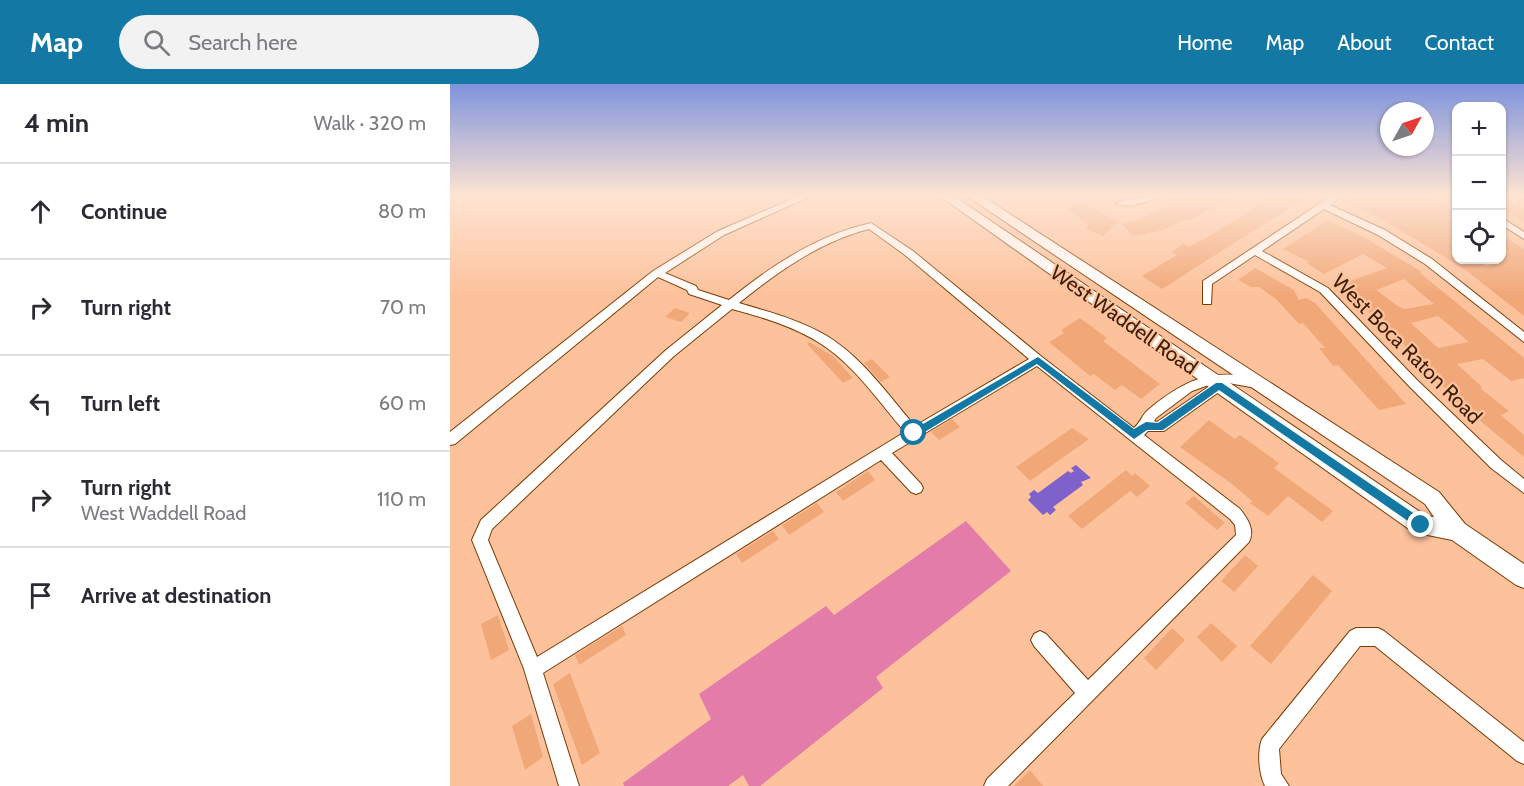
<!DOCTYPE html>
<html lang="en">
<head>
<meta charset="utf-8">
<style>
	body { margin:0; font-family:Cabin,sans-serif; background:#f2f2f3; color:#2b2b33 }
	.controls { position:absolute; right:18px; top:18px; display:grid; overflow:hidden; border-radius:12px; box-shadow:0 2px 4px #0004 }
	.controls button { width:54px; height:54px; display:grid; place-items:center; padding:0; border:0; border-bottom:2px solid #e1e1e2; background:#fff; color:#2b2b33; font:30px sans-serif }
	.compass { position:absolute; left:930px; top:18px; width:54px; height:54px; border-radius:50%; background:#fff; box-shadow:0 2px 4px #0004; rotate:50deg }
	.stop { position:absolute; width:18px; height:18px; margin:-14px; border:4px solid #1379a4; border-radius:50%; background:#fff }
	.stop.end { background:#1379a4; border-color:#fff; box-shadow:0 2px 6px #0008 }
	.list { margin:0; padding:0; list-style:none }
	h2 { display:flex; justify-content:space-between; align-items:center; height:78px; margin:0; padding:0 24px; font-size:26px }
	h2 small { font-size:20px; font-weight:400; color:#7c7c81 }
	.list li { display:grid; grid-template-columns:39px 1fr auto; gap:18px; align-items:center; box-sizing:border-box; height:96px; padding:0 24px; border-top:2px solid #e1e1e2 }
	.list b { display:block; font-size:22px; white-space:nowrap }
	.list p { margin:0; font-size:20px; white-space:nowrap; color:#7c7c81 }
	.list em { font-size:20px; font-style:normal; color:#7c7c81 }
	.icon { flex:none; width:33px; height:33px; fill:none; stroke:currentColor; stroke-width:2; stroke-linecap:round; stroke-linejoin:round }
	.map { position:relative; flex:none; width:1074px; height:702px; overflow:hidden }
	header { display:flex; align-items:center; gap:36px; box-sizing:border-box; height:84px; padding:0 30px; background:#1379a4; color:#fff }
	header strong { font-size:28px }
	nav { display:flex; gap:33px; margin-inline-start:auto; font-size:21px }
	.search { width:420px; height:54px; background:#f2f2f3; display:flex; align-items:center; gap:15px; box-sizing:border-box; padding:0 21px; border-radius:33px; color:#7c7c81; font-size:22px }
	main { display:flex }
	aside { flex:1; background:#fff }
	.map>svg:first-child { display:block }
	.green { fill:#e47ca9 }
	.water { fill:#7f61cb }
	.building { fill:#f1a879; fill-rule:evenodd }
	.lines { fill:none; stroke-linecap:round; stroke-linejoin:round }
	.minor-casing { stroke:#7b3b01; stroke-width:2 }
	.secondary-casing { stroke:#7b3b01; stroke-width:2 }
	.minor { fill:#fff; fill-rule:evenodd }
	.secondary { fill:#fff; fill-rule:evenodd }
	.route { fill:#1379a4 }
	.labels { text-anchor:middle; stroke-width:4.5; stroke-linejoin:round; paint-order:stroke }
	.street-label { font-size:21px; fill:#3b1f0b; stroke:#fdc29c }
</style>
</head>
<body>
<header>
<strong>Map</strong>
<div class="search"><svg class="icon" aria-label="search" viewBox="0 0 24 24"><circle cx="10" cy="10" r="6"/><path d="M15 15l6 6"/></svg>Search here</div>
<nav><a>Home</a><a>Map</a><a>About</a><a>Contact</a></nav>
</header>
<main>
<aside>
<h2>4 min<small>Walk · 320 m</small></h2>
<ul class="list">
<li><svg class="icon" aria-label="ahead" viewBox="0 0 24 24"><path d="M12 20V5M6 11l6-6 6 6"/></svg><div><b>Continue</b></div><em>80 m</em></li>
<li><svg class="icon" aria-label="right" viewBox="0 0 24 24"><path d="M7 20v-9h11M14 6l5 5-5 5"/></svg><div><b>Turn right</b></div><em>70 m</em></li>
<li><svg class="icon" aria-label="left" viewBox="0 0 24 24"><path d="M17 20v-9H6M10 6l-5 5 5 5"/></svg><div><b>Turn left</b></div><em>60 m</em></li>
<li><svg class="icon" aria-label="right" viewBox="0 0 24 24"><path d="M7 20v-9h11M14 6l5 5-5 5"/></svg><div><b>Turn right</b><p>West Waddell Road</p></div><em>110 m</em></li>
<li><svg class="icon" aria-label="arrive" viewBox="0 0 24 24"><path d="M6 21V4h12l-3 4 3 4H6"/></svg><div><b>Arrive at destination</b></div></li>
</ul>
</aside>
<div class="map">
<svg width="1074" height="702" viewBox="0 0 1074 702">
	<rect width="100%" height="100%" fill="#fdc29c"/>
	<polygon class="green" points="516,437 561,487 426,593 433,604 310,702 299,702 293,691 278,702 174,702 173,699 261,635 249,610 376,522 384,531"/>
	<polygon class="water" points="626,381 641,394 631,398 633,401 603,423 606,426 600,431 597,428 593,431 578,416 581,413 579,410 584,406 588,409 618,387 621,389 624,387 621,384"/>
	<g class="building">
		<polygon points="715,112 783,112 740,136 737,135 713,146 683,152 672,140 687,136 725,117"/>
		<polygon points="823,112 858,112 712,205 692,192 727,171 721,168 734,160 739,163 756,154"/>
		<polygon points="911,112 976,112 1006,126 1006,176 1026,176 1036,182 1052,177 1052,151 1074,165 1074,232 1017,187 987,168 924,131 898,120"/>
		<polygon points="1052,113 1074,124 1074,138 1052,126"/>
		<polygon points="635,118 650,129 669,137 653,152 635,145 639,142 617,124"/>
		<path d="M 878,136 L 917,155 L 972,188 L 970,189 L 1074,274 L 1074,294 L 1061,297 L 1033,275 L 1007,280 L 1032,303 L 1030,304 L 1059,327 L 1051,331 L 1074,351 L 1074,373 L 1011,321 L 941,247 L 889,201 L 937,184 L 913,170 L 874,190 L 857,179 L 859,178 L 833,165 ZM 954,195 L 984,220 L 955,225 L 949,223 L 926,206 ZM 988,232 L 993,236 L 1019,258 L 988,264 L 961,239 Z"/>
		<polygon points="805,184 844,206 849,216 856,214 865,219 956,320 929,326 888,281 883,282 869,264 875,264 853,239 849,240 826,215 809,203 801,203 788,196"/>
		<polygon points="225,224 240,229 231,238 215,233"/>
		<polygon points="630,234 657,254 653,257 710,300 691,315 672,301 665,306 644,290 640,292 599,258 614,249 611,246"/>
		<polygon points="359,258 383,272 403,294 393,299 357,260"/>
		<polygon points="422,275 440,293 431,298 414,279"/>
		<polygon points="502,335 510,343 489,356 481,348"/>
		<polygon points="759,336 785,355 790,351 829,379 824,384 883,427 872,438 838,412 818,432 800,419 802,417 782,400 730,363"/>
		<polygon points="622,344 639,355 580,397 566,383"/>
		<polygon points="676,386 682,392 685,389 700,402 687,413 680,407 632,445 618,432"/>
		<polygon points="418,387 425,396 393,417 386,408"/>
		<polygon points="744,412 775,439 767,446 735,419"/>
		<polygon points="367,419 374,428 339,451 332,441"/>
		<polygon points="323,447 329,455 292,479 286,470"/>
		<polygon points="795,471 808,482 784,508 771,497"/>
		<polygon points="863,491 882,507 821,580 800,562"/>
		<polygon points="48,531 59,566 41,576 31,540"/>
		<polygon points="761,539 787,562 772,578 747,553"/>
		<polygon points="172,542 176,551 129,581 125,571"/>
		<polygon points="722,544 735,556 706,586 694,574"/>
		<polygon points="120,589 150,669 132,681 103,600"/>
		<polygon points="81,630 93,673 75,686 62,642"/>
		<polygon points="580,686 593,702 564,702"/>
	</g>
	<g class="lines">
		<defs>
			<g id="minor">
				<path d="M 349,112 L 361,112 L 274,151 L 215,189 L 246,202 L 248,206 L 279,216 C 321,182 367,151 421,139 L 463,167 L 592,273 L 684,344 C 691,338 692,331 698,326 C 734,296 764,282 810,296 L 812,299 L 810,302 L 806,304 L 773,298 L 775,302 L 773,305 L 714,347 L 698,347 L 694,351 L 790,425 C 798,435 805,446 799,458 L 558,702 L 534,702 L 537,695 L 625,609 L 584,562 L 581,556 L 584,550 L 590,547 L 596,550 L 638,596 L 786,451 L 785,441 L 780,435 L 587,282 L 442,369 L 471,400 L 473,404 L 471,408 L 466,410 L 461,408 L 431,376 L 93,589 L 129,702 L 109,702 L 74,585 L 22,456 L 31,436 L 216,266 L 272,221 L 239,210 L 237,206 L 208,193 L 5,360 L 0,361 L 0,348 L 203,187 L 268,147 ZM 419,145 L 455,171 L 579,275 L 465,342 C 438,311 413,274 377,252 C 350,236 319,228 289,219 C 327,188 371,157 419,145 ZM 282,225 C 312,233 342,242 368,258 C 404,280 428,317 455,348 L 87,573 L 38,456 L 42,445 L 224,272 ZM 764,299 L 707,338 L 704,337 L 706,334 L 742,307 Z"/>
				<path d="M 696,112 L 708,112 C 698,119 676,125 666,119 Z"/>
				<polygon points="881,112 892,112 880,121 935,146 982,175 1074,248 1074,258 975,180 928,151 874,125 812,167 878,204 967,296 1051,376 1074,395 1074,409 1041,384 959,302 870,208 805,171 762,200 761,220 753,220 753,197"/>
				<polygon points="996,112 1006,112 1006,117"/>
				<polygon points="1052,134 1074,148 1074,155 1052,141"/>
				<path d="M 906,544 L 928,544 L 934,547 L 1074,658 L 1074,680 L 1067,677 L 925,562 L 910,562 L 829,665 L 831,690 L 839,702 L 815,702 C 809,690 807,668 812,655 L 900,547 Z"/>
			</g>
			<polygon id="secondary" points="490,112 504,112 976,432 984,433 975,420 517,112 532,112 989,408 1015,440 1074,480 1074,504 1066,501 1002,456 963,448"/>
		</defs>
		<use href="#minor" class="minor-casing"/>
		<use href="#secondary" class="secondary-casing"/>
		<use href="#minor" class="minor"/>
		<use href="#secondary" class="secondary"/>
	</g>
	<linearGradient id="sky" x2="0" y2="1"><stop stop-color="#7e93dc"/><stop offset="0.53" stop-color="#fee4d2"/><stop offset="1" stop-color="#fee4d2" stop-opacity="0"/></linearGradient>
	<rect width="1074" height="210" fill="url(#sky)"/>
	<polygon class="route" points="588,273 684,345 696,338 708,339 766,299 772,299 975,437 977,441 975,444 968,444 769,306 713,346 697,346 684,355 587,280 468,352 461,352 461,347"/>
	<g class="labels">
		<g class="street-label">
			<text transform="translate(674 236) rotate(35)" y="7">West Waddell Road</text>
			<text transform="translate(957 265) rotate(45)" y="7">West Boca Raton Road</text>
		</g>
	</g>
</svg>
<div class="controls">
<button>+</button>
<button>−</button>
<button><svg class="icon" aria-label="locate" viewBox="0 0 24 24"><circle cx="12" cy="12" r="6"/><path d="M12 2v4M12 18v4M2 12h4M18 12h4"/></svg></button>
</div>
<svg class="compass" viewBox="-18 -18 36 36"><path d="M0-13l5 13h-10z" fill="#e53935"/><path d="M0 13l5-13h-10z" fill="#7c7c81"/></svg>
<div class="stop" style="left:464px;top:349px"></div>
<div class="stop end" style="left:971px;top:441px"></div>
</div>
</main>
</body>
</html>
